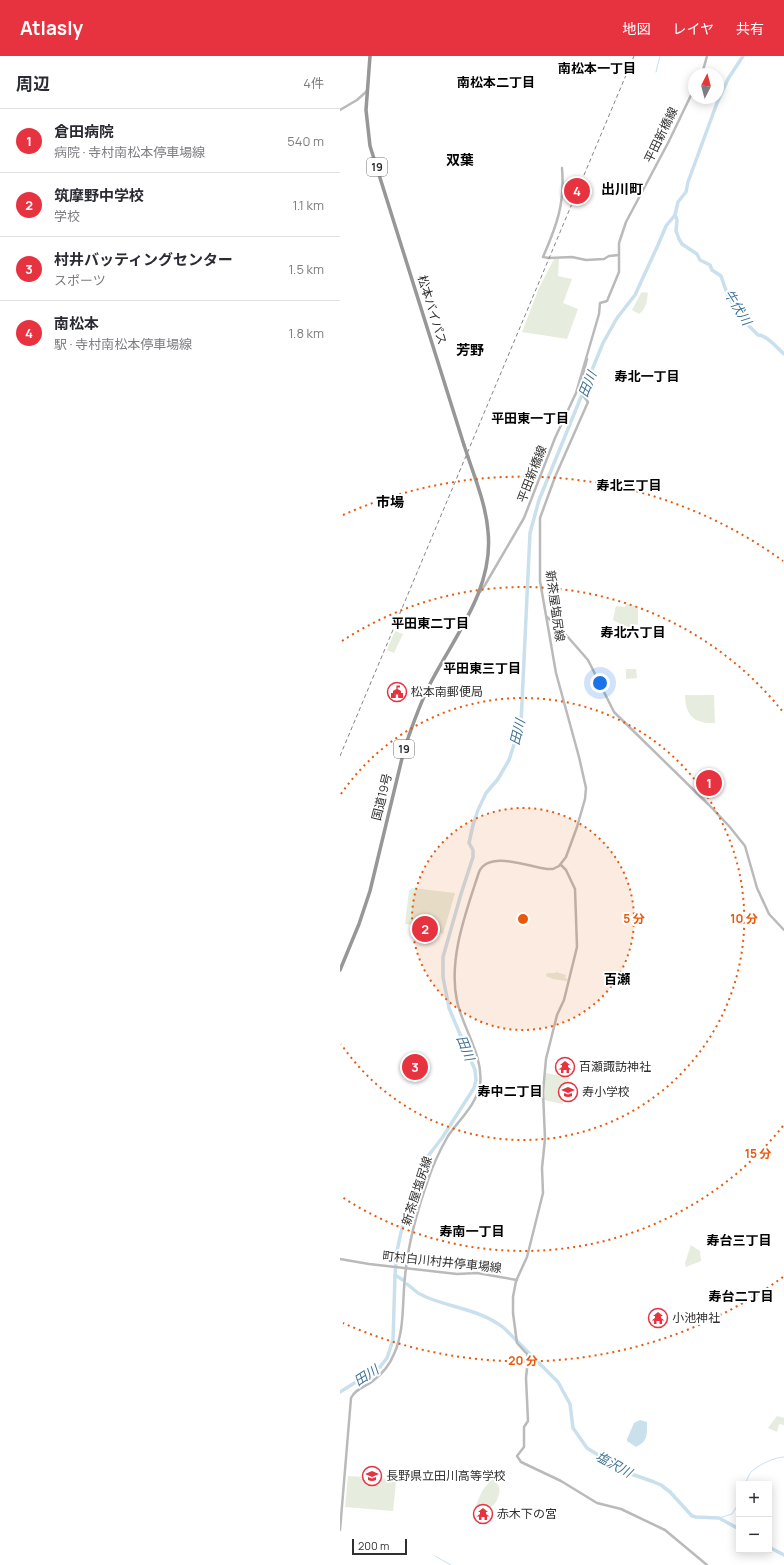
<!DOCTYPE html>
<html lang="ja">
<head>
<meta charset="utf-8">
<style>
	body { margin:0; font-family:Manrope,"Noto Sans JP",sans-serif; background:#f2f2f3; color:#2b2b33 }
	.controls { position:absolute; right:12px; bottom:12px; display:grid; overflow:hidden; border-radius:0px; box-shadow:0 2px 10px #0003 }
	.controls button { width:36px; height:36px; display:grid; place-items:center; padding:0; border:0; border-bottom:1px solid #e1e1e2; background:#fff; color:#2b2b33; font:20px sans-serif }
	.compass { position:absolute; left:348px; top:12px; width:36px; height:36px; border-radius:50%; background:#fff; box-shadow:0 2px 10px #0003; rotate:6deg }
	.scale { position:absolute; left:12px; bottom:10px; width:55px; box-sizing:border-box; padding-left:4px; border:2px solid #303030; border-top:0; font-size:11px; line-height:14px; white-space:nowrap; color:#303030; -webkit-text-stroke:3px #fff; paint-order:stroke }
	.you { position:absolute; left:260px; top:627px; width:14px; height:14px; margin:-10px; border:3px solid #fff; border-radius:50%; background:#1a73e8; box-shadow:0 0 0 6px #1a73e833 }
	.badge { display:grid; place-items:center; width:26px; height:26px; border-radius:50%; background:#e73240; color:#fff; font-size:13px; font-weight:700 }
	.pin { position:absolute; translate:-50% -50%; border:2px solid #fff; box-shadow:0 1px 4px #0006 }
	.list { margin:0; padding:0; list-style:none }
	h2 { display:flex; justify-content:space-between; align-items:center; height:52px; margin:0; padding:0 16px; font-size:17px }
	h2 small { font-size:13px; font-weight:400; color:#7c7c81 }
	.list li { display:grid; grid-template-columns:26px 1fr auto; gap:12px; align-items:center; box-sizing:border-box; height:64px; padding:0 16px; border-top:1px solid #e1e1e2 }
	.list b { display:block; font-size:15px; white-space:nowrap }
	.list p { margin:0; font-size:13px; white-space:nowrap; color:#7c7c81 }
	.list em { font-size:13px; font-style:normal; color:#7c7c81 }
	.map { position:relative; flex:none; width:444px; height:1509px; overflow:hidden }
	header { display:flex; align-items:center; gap:24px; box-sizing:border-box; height:56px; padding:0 20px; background:#e73240; color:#fff }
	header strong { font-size:19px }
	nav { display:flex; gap:22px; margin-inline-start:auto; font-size:14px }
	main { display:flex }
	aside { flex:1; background:#fff }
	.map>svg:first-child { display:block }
	.green { fill:#e6edde }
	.water { fill:#cae0ed }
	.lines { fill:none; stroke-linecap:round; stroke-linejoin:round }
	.stream { stroke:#cae0ed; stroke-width:1 }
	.river { stroke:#cae0ed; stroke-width:3.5 }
	.secondary { stroke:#bababa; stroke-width:2.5 }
	.highway { stroke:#979797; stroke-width:3.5 }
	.rail { stroke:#858585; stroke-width:1; stroke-dasharray:4 3; stroke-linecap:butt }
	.highway-bridge { stroke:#979797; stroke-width:3.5 }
	.ring { fill:none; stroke:#e8590c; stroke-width:2; stroke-dasharray:2 4 }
	.labels { text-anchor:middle; stroke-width:4; stroke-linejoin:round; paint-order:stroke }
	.shield { fill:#fff; stroke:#6e6e6e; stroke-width:1 }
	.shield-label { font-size:11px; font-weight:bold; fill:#303030 }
	.street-label { font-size:12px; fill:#303030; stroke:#fff }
	.poi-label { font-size:12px; fill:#303030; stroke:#fff; text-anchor:start }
	.neighbourhood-label { font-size:13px; font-weight:bold; fill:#000; stroke:#fff }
	.water-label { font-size:13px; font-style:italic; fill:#3c7294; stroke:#fff }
	.quarter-label { font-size:14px; font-weight:bold; fill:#000; stroke:#fff }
	.centre { fill:#e8590c; stroke:#fff; stroke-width:2 }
	.ring-label { font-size:12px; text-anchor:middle; font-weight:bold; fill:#e8590c; stroke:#fff; stroke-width:4; stroke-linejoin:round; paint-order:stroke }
</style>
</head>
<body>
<header>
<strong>Atlasly</strong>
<nav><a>地図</a><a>レイヤ</a><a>共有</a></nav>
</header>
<main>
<aside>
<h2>周辺<small>4件</small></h2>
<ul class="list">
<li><span class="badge">1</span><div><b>倉田病院</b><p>病院 · 寺村南松本停車場線</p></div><em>540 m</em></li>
<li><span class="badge">2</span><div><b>筑摩野中学校</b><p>学校</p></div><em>1.1 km</em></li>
<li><span class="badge">3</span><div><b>村井バッティングセンター</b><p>スポーツ</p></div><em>1.5 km</em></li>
<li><span class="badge">4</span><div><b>南松本</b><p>駅 · 寺村南松本停車場線</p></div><em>1.8 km</em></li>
</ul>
</aside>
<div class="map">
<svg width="444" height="1509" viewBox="0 0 444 1509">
	<rect width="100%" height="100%" fill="#fff"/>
	<g class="green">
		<polygon points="214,203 219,203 218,220 232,223 223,247 238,253 227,283 182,276 199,232"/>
		<path d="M 304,236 L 308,237 C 307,245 306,253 299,258 L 292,254 L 301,237 Z"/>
		<polygon points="287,548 298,551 298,568 289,572 273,564 276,550 284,551"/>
		<polygon points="55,575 63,578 54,597 47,594"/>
		<polygon points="286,613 296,613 297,622 286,623"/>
		<path d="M 345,639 L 374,639 L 375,667 C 354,668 345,659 345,639 Z"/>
		<polygon points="72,832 115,837 103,878 99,877 99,872 65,868 69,835"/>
		<polygon points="216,916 226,919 225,922 228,923 227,925 213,923 206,920 207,917 215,917"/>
		<polygon points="67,1007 83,1008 82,1015 68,1014 68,1008"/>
		<polygon points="206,1017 229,1022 223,1048 204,1044 203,1031"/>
		<polygon points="351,1189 360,1195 361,1205 346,1211 345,1207"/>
		<polygon points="437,1360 444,1362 444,1369 439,1368 437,1376 428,1372"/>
		<polygon points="8,1420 52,1423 56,1427 53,1455 5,1451"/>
		<path d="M 153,1423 C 161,1430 161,1436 156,1446 C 153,1451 147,1452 145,1458 L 135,1459 L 133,1458 C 138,1445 141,1432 153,1423 Z"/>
	</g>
	<path class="water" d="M 300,1364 L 307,1366 C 307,1379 308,1385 296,1391 L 287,1385 L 287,1383 L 294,1367 Z"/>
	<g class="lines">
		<g class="stream">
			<polyline points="316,16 320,0"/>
			<path d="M 405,1428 C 407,1424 408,1420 411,1416 C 418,1409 435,1401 444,1401"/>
			<polyline points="379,1462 392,1458 399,1447"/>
			<polyline points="95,1500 111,1509"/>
		</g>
		<g class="river">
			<path d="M 335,159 L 337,164 L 336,175 L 339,183 L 342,188 L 357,198 L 360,204 L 370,209 L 372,214 L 381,220 L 389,243 L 404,259 L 405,266 L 418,279 C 427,279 437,292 444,298"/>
			<polyline points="55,1219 63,1224"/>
			<path d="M 67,1228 L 78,1237 L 86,1241 C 112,1252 142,1254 164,1272 L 218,1326 L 230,1348 L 233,1372 L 247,1392 L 283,1415 L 314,1426 L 321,1429 L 330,1436 L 352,1460 L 356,1461 L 379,1462 L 399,1473"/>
			<polyline points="0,1336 40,1311 47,1302 53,1284 55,1219 57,1195 61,1176 76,1125 85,1104 102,1082 134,1032 136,1024 135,1014 109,952 103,921 103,901 121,838 133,801 133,794 129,787 133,769 138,754 146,737 158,723 169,704 181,667 190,477 199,444 263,287 277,262 295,239 318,189 326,170 335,159 338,146 346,136 348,126 377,47 388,23 403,0"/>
			<polyline points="429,1491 444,1499"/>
		</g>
		<g class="secondary">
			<polyline points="362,18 367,0"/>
			<polyline points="0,54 17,44 27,35"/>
			<path d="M 222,112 C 225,147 217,169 203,201 L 209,202 L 232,201 L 246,204 L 264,203 L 269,200 L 279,199"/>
			<polyline points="239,335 247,303"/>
			<polyline points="140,536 145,529 184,462 215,382 236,337 259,258 260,247 267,245 279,216 279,187 286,166 328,87 354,33"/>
			<polyline points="207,561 220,572 248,604 274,656 369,749 389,770 405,790 417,832 429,858 444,874"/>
			<polyline points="221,809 226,814 235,833 237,891 224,944 217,959 206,1003 203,1036 205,1083 202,1112 203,1137 187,1201 176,1225 173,1241 173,1257 177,1287 187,1298 188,1303 186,1322 188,1365 184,1371 184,1391 177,1400 181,1406 221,1425 257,1447 281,1453 325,1474 367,1509"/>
			<polyline points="0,1203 29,1208 117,1218 137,1217 177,1224"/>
			<path d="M 0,1474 L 11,1342 C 16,1332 26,1331 34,1324 C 43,1317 50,1308 54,1298 C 65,1274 62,1246 65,1221 C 68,1188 77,1155 88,1124 C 93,1109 100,1094 108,1080 C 119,1064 136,1049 140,1029 C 144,1000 123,973 117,945 C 108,903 126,856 139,816 C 149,794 189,811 207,813 L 213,813 L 219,810 L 226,801 L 237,771 L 245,743 L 246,732 L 239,701 L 216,617 L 200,525 L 200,462 L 215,421 L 248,346 L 239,334"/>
		</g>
		<g class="highway">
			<polyline points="30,0 26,54 30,90 124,389"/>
			<path d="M 0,914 L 19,868 L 30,835 L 64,694 C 72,670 80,647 91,626 C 116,578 154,532 148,475 C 146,450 136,425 128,401"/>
		</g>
		<polyline class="rail" points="0,700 294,0"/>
		<polyline class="highway-bridge" points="124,389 128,401"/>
	</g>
	<circle cx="183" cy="863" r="111" fill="#e8590c" fill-opacity=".12"/>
	<g class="ring">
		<circle cx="183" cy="863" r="111"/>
		<path d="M1 738A221 221 0 1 1 1 988"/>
		<path d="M443 1070A332 332 0 0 1 2 1141M2 585A332 332 0 0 1 443 656"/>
		<path d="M443 1221A442 442 0 0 1 3 1267M3 459A442 442 0 0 1 443 505"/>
	</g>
	<defs>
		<symbol id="civic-ring" viewBox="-11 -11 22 22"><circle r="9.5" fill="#fff" stroke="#e73240" stroke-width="1.5"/><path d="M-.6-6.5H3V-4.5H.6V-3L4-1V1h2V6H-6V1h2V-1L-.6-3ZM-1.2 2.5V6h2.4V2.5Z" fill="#e73240"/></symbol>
		<symbol id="temple-ring" viewBox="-11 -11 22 22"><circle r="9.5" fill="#fff" stroke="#e73240" stroke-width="1.5"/><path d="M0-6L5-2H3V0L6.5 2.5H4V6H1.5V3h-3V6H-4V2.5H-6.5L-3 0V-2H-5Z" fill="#e73240"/></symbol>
		<symbol id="school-ring" viewBox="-11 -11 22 22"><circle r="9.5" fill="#fff" stroke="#e73240" stroke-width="1.5"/><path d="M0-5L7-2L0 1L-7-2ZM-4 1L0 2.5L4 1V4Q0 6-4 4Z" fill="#e73240"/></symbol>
	</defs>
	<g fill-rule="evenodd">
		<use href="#civic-ring" x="46" y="625" width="22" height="22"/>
		<use href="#temple-ring" x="214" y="1000" width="22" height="22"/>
		<use href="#school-ring" x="217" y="1025" width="22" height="22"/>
		<use href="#temple-ring" x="307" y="1251" width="22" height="22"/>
		<use href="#school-ring" x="21" y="1409" width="22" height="22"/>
		<use href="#temple-ring" x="132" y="1447" width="22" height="22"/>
	</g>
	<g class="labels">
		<g class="shield">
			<rect x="27" y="102" width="20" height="18" rx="3"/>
			<rect x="54" y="684" width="20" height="18" rx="3"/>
		</g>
		<g class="shield-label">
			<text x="37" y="115">19</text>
			<text x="64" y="697">19</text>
		</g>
		<g class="street-label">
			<text transform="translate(321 79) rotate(-64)" y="4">平田新橋線</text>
			<text transform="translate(92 254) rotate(73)" y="4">松本バイパス</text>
			<text transform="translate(192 418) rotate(-69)" y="4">平田新橋線</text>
			<text transform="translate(215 550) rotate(82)" y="4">新茶屋塩尻線</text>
			<text transform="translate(42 741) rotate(-76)" y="4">国道19号</text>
			<text transform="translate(77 1135) rotate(-72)" y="4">新茶屋塩尻線</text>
			<text transform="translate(102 1206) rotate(6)" y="4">町村白川村井停車場線</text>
		</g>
		<g class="poi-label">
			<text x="71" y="640">松本南郵便局</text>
			<text x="239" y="1015">百瀬諏訪神社</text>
			<text x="242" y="1040">寿小学校</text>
			<text x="332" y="1266">小池神社</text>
			<text x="46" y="1424">長野県立田川高等学校</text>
			<text x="157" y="1462">赤木下の宮</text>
		</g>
		<g class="neighbourhood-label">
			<text x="257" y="17">南松本一丁目</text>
			<text x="156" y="31">南松本二丁目</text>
			<text x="307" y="325">寿北一丁目</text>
			<text x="190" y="367">平田東一丁目</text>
			<text x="289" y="434">寿北三丁目</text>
			<text x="90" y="572">平田東二丁目</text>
			<text x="293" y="581">寿北六丁目</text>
			<text x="142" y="617">平田東三丁目</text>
			<text x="277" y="928">百瀬</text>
			<text x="170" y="1040">寿中二丁目</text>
			<text x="132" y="1180">寿南一丁目</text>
			<text x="399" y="1189">寿台三丁目</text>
			<text x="401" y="1245">寿台二丁目</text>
		</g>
		<g class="water-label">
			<text transform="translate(398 251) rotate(58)" y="5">牛伏川</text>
			<text transform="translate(247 328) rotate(-68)" y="5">田川</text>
			<text transform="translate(177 676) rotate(-76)" y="5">田川</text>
			<text transform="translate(126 992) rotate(68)" y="5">田川</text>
			<text transform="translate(26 1319) rotate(-33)" y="5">田川</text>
			<text transform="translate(274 1408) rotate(29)" y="5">塩沢川</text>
		</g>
		<g class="quarter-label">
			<text x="120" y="109">双葉</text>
			<text x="282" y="138">出川町</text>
			<text x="130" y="299">芳野</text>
			<text x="50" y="451">市場</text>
		</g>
	</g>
	<circle cx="183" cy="863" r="6" class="centre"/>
	<g class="ring-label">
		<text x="294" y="867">5 分</text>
		<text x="404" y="867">10 分</text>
		<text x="418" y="1102">15 分</text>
		<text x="183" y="1309">20 分</text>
	</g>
</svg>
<div class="controls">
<button>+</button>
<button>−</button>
</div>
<svg class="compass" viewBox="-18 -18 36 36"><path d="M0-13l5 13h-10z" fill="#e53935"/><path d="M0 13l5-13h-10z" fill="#7c7c81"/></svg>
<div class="scale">200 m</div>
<div class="you"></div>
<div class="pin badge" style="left:369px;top:727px">1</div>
<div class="pin badge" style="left:85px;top:873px">2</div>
<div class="pin badge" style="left:75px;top:1011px">3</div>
<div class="pin badge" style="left:237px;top:135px">4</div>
</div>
</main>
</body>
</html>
